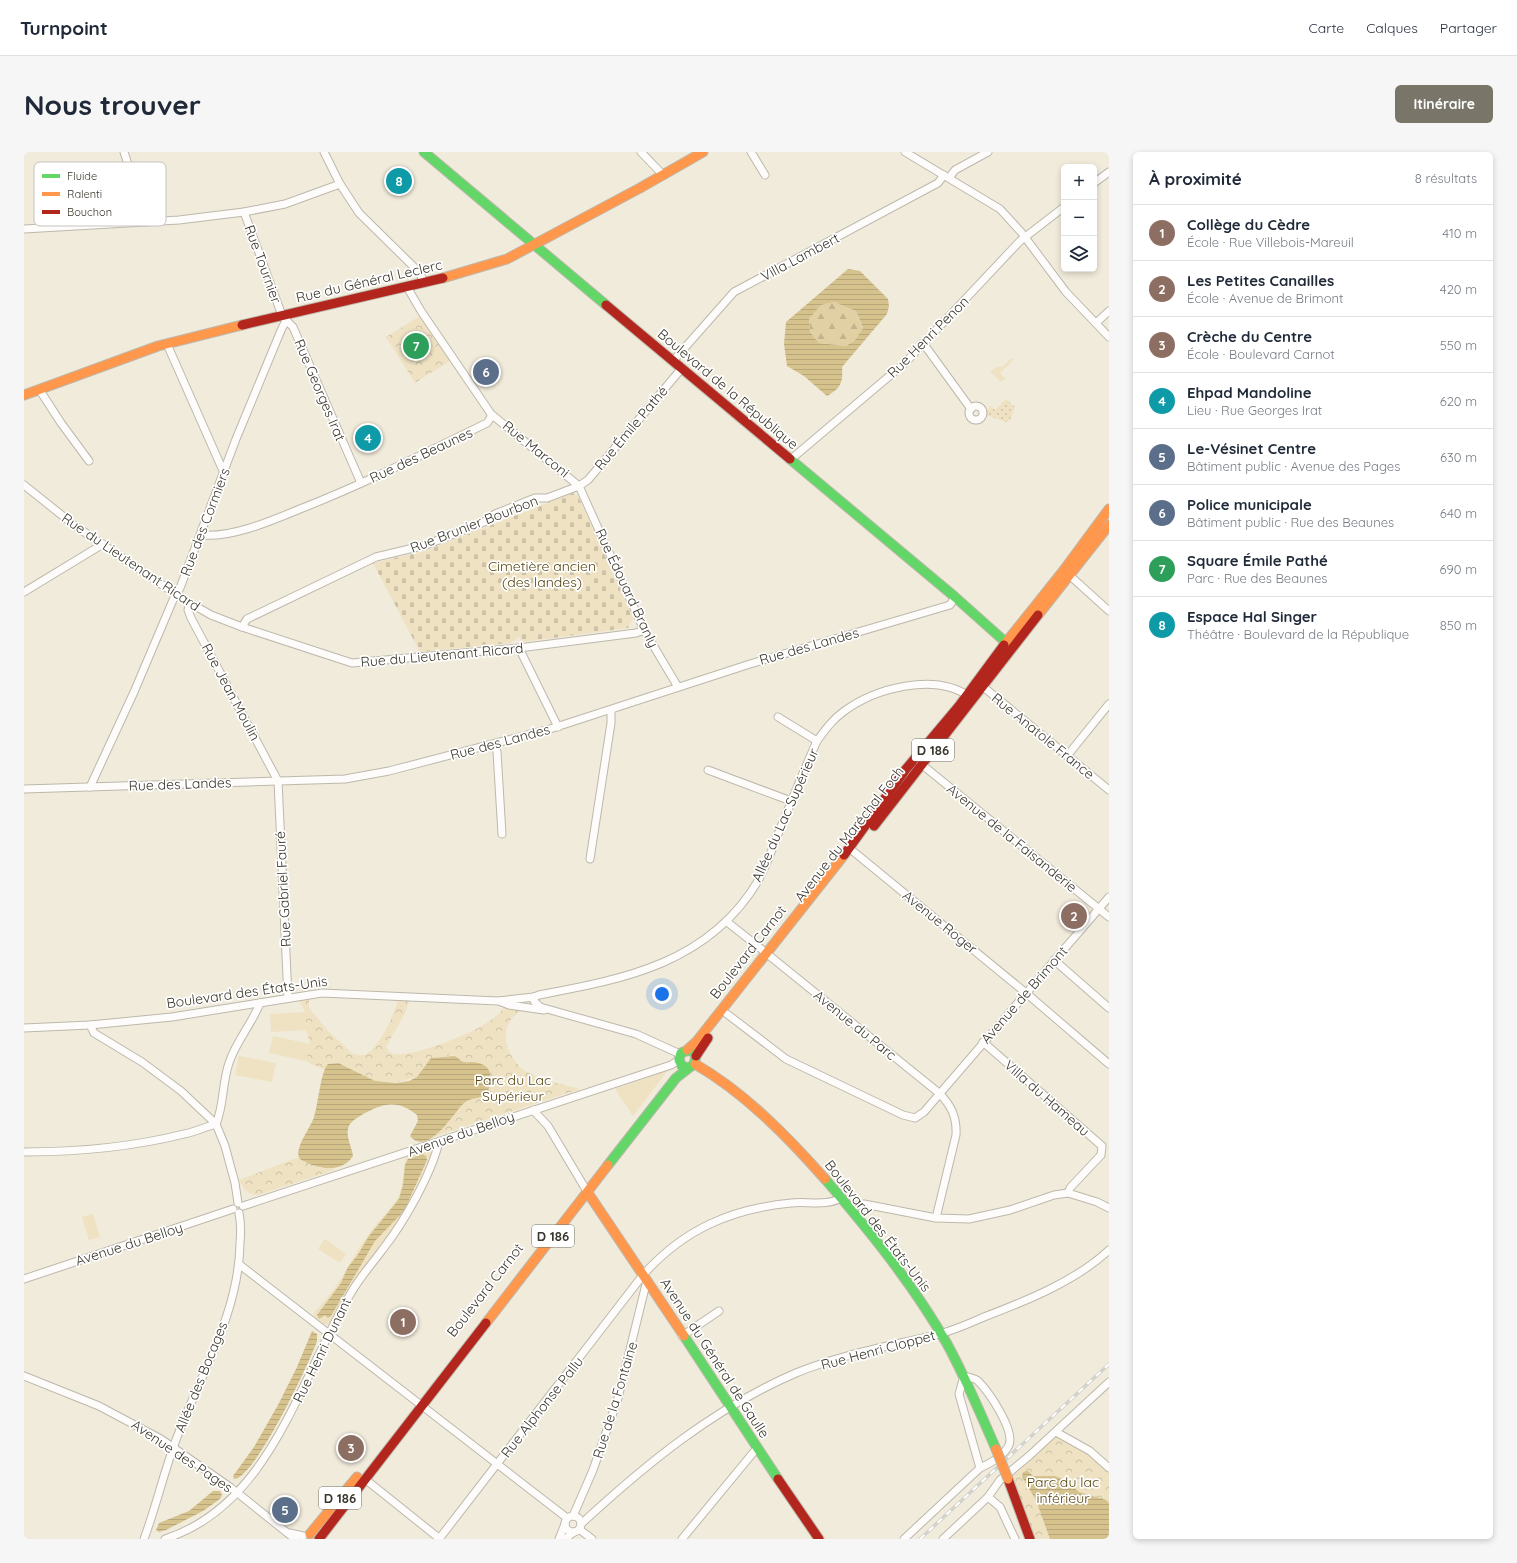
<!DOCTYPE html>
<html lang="fr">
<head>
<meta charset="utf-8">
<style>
	body { margin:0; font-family:Quicksand,sans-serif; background:#f6f6f7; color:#1f2937 }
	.controls { position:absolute; right:12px; top:12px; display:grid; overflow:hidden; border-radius:6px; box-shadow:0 2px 6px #0003 }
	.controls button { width:36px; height:36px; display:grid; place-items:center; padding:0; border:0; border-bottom:1px solid #e0e1e3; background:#fff; color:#1f2937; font:20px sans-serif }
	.you { position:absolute; left:638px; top:842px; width:14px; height:14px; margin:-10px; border:3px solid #fff; border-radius:50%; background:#1a73e8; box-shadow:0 0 0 6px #1a73e833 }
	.badge { display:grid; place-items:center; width:26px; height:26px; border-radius:50%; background:#7a7569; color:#fff; font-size:13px; font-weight:700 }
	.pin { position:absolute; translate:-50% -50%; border:2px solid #fff; box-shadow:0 1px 4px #0006 }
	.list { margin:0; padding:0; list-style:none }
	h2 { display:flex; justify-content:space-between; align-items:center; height:52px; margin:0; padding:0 16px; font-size:17px }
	h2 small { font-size:13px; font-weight:400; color:#747a83 }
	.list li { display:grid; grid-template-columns:26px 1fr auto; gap:12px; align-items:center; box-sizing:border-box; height:56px; padding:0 16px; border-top:1px solid #e0e1e3 }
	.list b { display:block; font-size:15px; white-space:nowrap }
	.list p { margin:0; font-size:13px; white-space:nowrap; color:#747a83 }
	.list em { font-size:13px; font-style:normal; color:#747a83 }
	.icon { flex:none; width:22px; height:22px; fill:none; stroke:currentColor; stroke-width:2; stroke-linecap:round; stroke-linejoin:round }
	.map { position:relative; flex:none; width:1085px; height:1387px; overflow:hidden; border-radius:6px }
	header { display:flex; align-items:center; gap:24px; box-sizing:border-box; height:56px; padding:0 20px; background:#fff; border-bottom:1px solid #e0e1e3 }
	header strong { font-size:19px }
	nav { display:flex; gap:22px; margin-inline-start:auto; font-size:14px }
	.intro { display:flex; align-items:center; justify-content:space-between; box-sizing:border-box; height:96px; padding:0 24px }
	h1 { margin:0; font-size:28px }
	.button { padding:10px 18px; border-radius:6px; background:#7a7569; color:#fff; font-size:14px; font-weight:700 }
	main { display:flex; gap:24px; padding:0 24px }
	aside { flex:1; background:#fff; border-radius:6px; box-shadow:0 2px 6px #0003 }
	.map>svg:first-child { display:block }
	.grass { fill:#eee2c2 }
	.forest { fill:url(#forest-firs) }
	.cemetery { fill:url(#cemetery-stones) }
	.park { fill:url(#park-crowns) }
	.garden { fill:url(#garden-dots) }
	.water { fill:url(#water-rules); fill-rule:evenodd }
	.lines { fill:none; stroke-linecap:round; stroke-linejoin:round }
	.street-casing { stroke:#bdb8ac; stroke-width:9 }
	.fast-casing { stroke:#bdb8ac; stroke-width:11 }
	.slow-casing { stroke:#bdb8ac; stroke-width:11 }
	.jam-casing { stroke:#bdb8ac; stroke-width:11 }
	.street { stroke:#fdfcfa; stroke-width:7 }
	.fast { stroke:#63d668; stroke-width:9 }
	.slow { stroke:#ff974d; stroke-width:9 }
	.jam { stroke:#b3261e; stroke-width:9 }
	.rail-casing { stroke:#d4d2cd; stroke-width:3.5 }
	.rail { stroke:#fff; stroke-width:2; stroke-dasharray:6; stroke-linecap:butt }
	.slow-bridge-casing { stroke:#bdb8ac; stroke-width:11; stroke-linecap:butt }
	.slow-bridge { stroke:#ff974d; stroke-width:9 }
	.labels { text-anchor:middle; stroke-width:3.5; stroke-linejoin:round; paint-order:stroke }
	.shield { fill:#fff; stroke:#75726b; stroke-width:1 }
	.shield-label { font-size:13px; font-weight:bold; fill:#3a362b }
	.street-label { font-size:14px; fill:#3a362b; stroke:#fff }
	.park-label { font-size:14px; fill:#57450e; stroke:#fff }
	.key { fill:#fff; stroke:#c4c3bf; stroke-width:1 }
	.key-label { font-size:11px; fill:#3a362b }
</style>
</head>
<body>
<header>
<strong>Turnpoint</strong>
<nav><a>Carte</a><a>Calques</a><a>Partager</a></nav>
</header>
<div class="intro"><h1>Nous trouver</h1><a class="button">Itinéraire</a></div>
<main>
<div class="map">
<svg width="1085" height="1387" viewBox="0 0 1085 1387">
	<defs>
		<pattern id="forest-firs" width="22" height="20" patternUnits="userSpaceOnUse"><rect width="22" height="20" fill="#e0d0a3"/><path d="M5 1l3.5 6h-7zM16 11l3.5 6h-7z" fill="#c1b38c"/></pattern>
		<pattern id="cemetery-stones" width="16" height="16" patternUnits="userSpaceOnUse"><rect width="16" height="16" fill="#eee2c2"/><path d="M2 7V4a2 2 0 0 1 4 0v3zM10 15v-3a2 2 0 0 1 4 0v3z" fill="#cdc2a7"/></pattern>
		<pattern id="park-crowns" width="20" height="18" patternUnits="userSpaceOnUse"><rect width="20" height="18" fill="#eee2c2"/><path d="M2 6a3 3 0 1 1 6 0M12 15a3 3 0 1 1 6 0" fill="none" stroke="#cdc2a7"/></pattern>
		<pattern id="garden-dots" width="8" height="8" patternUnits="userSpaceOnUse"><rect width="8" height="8" fill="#eee2c2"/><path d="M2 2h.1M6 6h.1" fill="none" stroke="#cdc2a7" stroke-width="1.8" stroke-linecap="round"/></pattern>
		<pattern id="water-rules" width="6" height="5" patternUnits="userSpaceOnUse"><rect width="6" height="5" fill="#d6c28d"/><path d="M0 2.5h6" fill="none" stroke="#b8a77a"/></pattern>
	</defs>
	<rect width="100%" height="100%" fill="#f1ebdb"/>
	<g class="grass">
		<polygon points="987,206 989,208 976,221 982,227 977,230 966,219 973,215 978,215"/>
		<polygon points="281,860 282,878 247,880 246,862"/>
		<polygon points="249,884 286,892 282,909 245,901"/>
		<polygon points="215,904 252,911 248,930 211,923"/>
		<polygon points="644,918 609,964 591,937"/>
		<path d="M 405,998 L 408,1003 L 376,1066 L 324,1140 L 304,1173 L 300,1172 L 289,1163 L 291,1159 C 315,1137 327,1105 347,1079 C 356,1067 367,1058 374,1045 C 380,1033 379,1019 382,1006 Z"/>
		<polygon points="69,1062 76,1085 65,1088 58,1065"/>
		<polygon points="301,1087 322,1102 316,1111 294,1097"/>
	</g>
	<polygon class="forest" points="810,150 832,159 839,177 831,188 822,194 795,191 786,180 785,167 797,153"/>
	<polygon class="cemetery" points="549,341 554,344 609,466 604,476 499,490 495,485 486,491 396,500 349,411 401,399"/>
	<g class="park">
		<polygon points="396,164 426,209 391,231 362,185"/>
		<path d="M 285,846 L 285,856 L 304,879 L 329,902 C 334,903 340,904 344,901 C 356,893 371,861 374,848 L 385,849 L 381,861 L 362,895 C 363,896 364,898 365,900 C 379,910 442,883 456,875 C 465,870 473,864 480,856 L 497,858 C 494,862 488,865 486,869 C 475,887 487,910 503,920 C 518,929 539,932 556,937 L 409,985 C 421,976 430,963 439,952 C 446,945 456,947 463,943 L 441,910 L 428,903 L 407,906 L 393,925 L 375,930 L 350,929 L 312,911 L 304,912 L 300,918 L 282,909 L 286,892 L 282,878 L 281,860 L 274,847 Z"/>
		<path d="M 275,1005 L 296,1016 L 309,1016 L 310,1018 L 234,1043 C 223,1043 220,1037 215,1028 Z"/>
		<polygon points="1032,1280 1066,1299 1085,1316 1085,1387 1006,1387 982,1322"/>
	</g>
	<polygon class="garden" points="982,247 991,255 986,268 982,270 963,263 964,257 967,254 971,258"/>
	<g class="water">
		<path d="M 824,117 L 836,119 L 864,147 L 865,154 L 863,162 L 818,215 C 819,231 817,236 803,244 L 780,224 L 763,214 L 760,192 L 762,170 ZM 810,150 L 832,159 L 839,176 L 831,188 L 822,194 L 795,191 L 786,180 L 785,167 L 797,153 Z"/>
		<path d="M 430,904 C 434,905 437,910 441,910 C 442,911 446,910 448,910 C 470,912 469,926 463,943 C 456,947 447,945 440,951 C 430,960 404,1006 386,984 L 394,969 L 393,963 C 373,946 356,952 336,964 C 331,967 325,971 324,977 C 322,985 328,996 329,1004 C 319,1020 297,1018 282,1010 C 279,1009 276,1008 275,1005 C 271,995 287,975 290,965 C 294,953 297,918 304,912 L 314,911 L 351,929 L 373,931 L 385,929 L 393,925 L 407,906 Z"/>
		<polygon points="398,1002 402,1004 403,1008 380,1059 351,1089 307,1164 304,1166 301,1163 295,1167 293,1163 317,1131 324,1115 333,1104 345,1084 375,1047 379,1033 381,1013 384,1007"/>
		<path d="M 288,1179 L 293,1182 L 293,1189 C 286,1210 230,1328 210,1327 L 209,1324 L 230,1295 L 254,1253 L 273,1215 Z"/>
		<polygon points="1004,1319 1009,1324 1031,1324 1042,1329 1055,1340 1082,1348 1085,1351 1085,1387 1026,1387 1012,1348 998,1325 999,1320"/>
		<polygon points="189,1339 196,1339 198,1343 196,1347 179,1359 142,1378 135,1380 132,1378 135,1371 165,1359"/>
	</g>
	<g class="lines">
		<defs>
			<g id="street">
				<polyline points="100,0 123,70"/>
				<polyline points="300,0 316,32 335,61 395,120 401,131"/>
				<polyline points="617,0 639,23"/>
				<polyline points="727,0 741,23"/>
				<polyline points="881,0 976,57 997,80 1042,140 1085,185"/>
				<polyline points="925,26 931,18 964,0"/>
				<polyline points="1070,31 1085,20"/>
				<polyline points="220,60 256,158 260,166 269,175 337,331"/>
				<polyline points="0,77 155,68 220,60 261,52 316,32"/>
				<polyline points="1072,171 1085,159"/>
				<polyline points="899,191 947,257"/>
				<polyline points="143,192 200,321"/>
				<polyline points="649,209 710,140 914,31 920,23"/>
				<polyline points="15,237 37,271 65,309"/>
				<circle cx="952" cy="261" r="7"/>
				<polyline points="467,262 555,334 620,478 654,535"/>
				<polyline points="766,308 882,210 996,89 1040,55"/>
				<polyline points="0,333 50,373 159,447 187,463 218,475 328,511 495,496 612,481 620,478"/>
				<path d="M 177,383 C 208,386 247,369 276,357 C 340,332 401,301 463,271 L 467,265 L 467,262 L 397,159 L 383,135"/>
				<polyline points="1043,421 1085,459"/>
				<polyline points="0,440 79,392"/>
				<polyline points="166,451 164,458 167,466 254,629 264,846"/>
				<polyline points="218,475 223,467 352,405 402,393 460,370 471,362 511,346 523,346 555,334 564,328 658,216"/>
				<polyline points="495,496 534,575"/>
				<polyline points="957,533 1085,638"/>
				<polyline points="754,565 793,589"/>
				<polyline points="471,592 473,600 478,682"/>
				<polyline points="1043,604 1085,552"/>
				<polyline points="896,611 1085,765"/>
				<polyline points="684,618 767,649"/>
				<polyline points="66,635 110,540 149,448 156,436 212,287 258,176 262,169"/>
				<polyline points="0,637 321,627 365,619 526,577 726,512 926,453 931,445"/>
				<polyline points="830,700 1002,841 1085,912"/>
				<polyline points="566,707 587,571 587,558"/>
				<polyline points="702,769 741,800"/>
				<path d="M 747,805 L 915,941 C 927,953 933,965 932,983 L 912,1066"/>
				<polyline points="1030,808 1085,856"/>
				<path d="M 510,845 L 515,843 C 601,827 685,811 734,729 C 742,714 748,698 754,682 C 767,651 779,620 793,589 C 801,578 808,568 819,560 C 851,536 911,520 946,545"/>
				<polyline points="510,845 510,849 516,855 612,882 656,902"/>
				<polyline points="475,849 485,853 520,858"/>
				<polyline points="703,862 762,907 879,963 891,966 900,960 1085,745"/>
				<polyline points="66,873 70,881 118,910 157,939 192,972 201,994 211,1031 214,1051"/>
				<polyline points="0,876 66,873 148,865 298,841 474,849 510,845"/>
				<polyline points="959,890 1078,994 1077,1003 1046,1036 1044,1041"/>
				<polyline points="509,958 524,974 564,1041"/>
				<path d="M 192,972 C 200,954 198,931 205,911 C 212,889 228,872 236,851"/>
				<path d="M 0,1000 C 54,1000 108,995 160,982 C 171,980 181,975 192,972"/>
				<polyline points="219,1054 647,913 655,908"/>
				<polyline points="826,1057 834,1053 840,1052 912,1066 945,1067 986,1058 1030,1043 1044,1041 1073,1050 1085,1056"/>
				<polyline points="216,1113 543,1366"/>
				<polyline points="0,1127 209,1057"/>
				<polyline points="658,1184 695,1159"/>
				<polyline points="0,1224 75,1254 137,1287 206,1335 271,1387"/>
				<polyline points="1032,1280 1066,1299 1085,1316"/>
				<polyline points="341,1327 416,1387"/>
				<polyline points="964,1345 976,1355 991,1387"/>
				<polyline points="549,1364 569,1318 594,1246 623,1128"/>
				<circle cx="549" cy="1372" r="8"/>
				<path d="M 557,1372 C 622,1312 690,1256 772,1221 C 818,1202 867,1194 915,1182 C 931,1178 946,1171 960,1165 C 1002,1149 1052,1129 1085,1098"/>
				<polyline points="555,1377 568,1387"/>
				<polyline points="266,1381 279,1384"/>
				<path d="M 120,1387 C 133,1352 141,1315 155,1280 C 179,1218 215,1159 216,1091 C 217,1080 217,1071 215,1061"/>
				<path d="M 141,1387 C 247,1353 275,1227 327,1141 C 336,1125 348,1112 359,1097 C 380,1070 407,1023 415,990"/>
				<path d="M 415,1387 L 619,1123 C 660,1077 707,1057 767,1051 C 783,1049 804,1055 818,1045"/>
				<polyline points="535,1387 541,1372"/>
				<polyline points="541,1387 550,1380"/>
				<polyline points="658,1387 733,1296"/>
				<path d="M 880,1387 L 956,1316 C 967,1311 980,1304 985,1293 C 991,1278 965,1240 954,1229 C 951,1226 944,1225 940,1224 L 935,1242 L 956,1316"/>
				<polyline points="919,1387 964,1345 976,1328 1005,1304 1085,1230"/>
			</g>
			<g id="fast">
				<polyline points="400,0 582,153"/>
				<polyline points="766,307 931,445 987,495"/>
				<path d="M 584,1013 L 652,926 L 670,912 L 672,904 C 669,897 662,898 657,901 L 655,908 L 658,914 L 664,916"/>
				<path d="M 801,1027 C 845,1078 888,1131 922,1190 C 941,1224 956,1261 972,1297"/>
				<polyline points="660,1184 754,1327"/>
			</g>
			<g id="slow">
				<polyline points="419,126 483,107 616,36 679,0"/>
				<polyline points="0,243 134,194 218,173"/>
				<polyline points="1014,463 1085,373"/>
				<polyline points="980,493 1040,418 1085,357"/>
				<polyline points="663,898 673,889 820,703"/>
				<path d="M 671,912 C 720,940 764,985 801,1027"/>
				<polyline points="564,1041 660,1184"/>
				<polyline points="462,1171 584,1013"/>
				<polyline points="286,1382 333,1325"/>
			</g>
			<g id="jam">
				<polyline points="582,153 766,307"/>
				<polyline points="218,173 419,126"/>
				<polyline points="850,674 1014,463"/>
				<polyline points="820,703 882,617 935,554 980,493"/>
				<polyline points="672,904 684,886"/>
				<polyline points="754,1327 795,1387"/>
				<polyline points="984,1327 1006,1387"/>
				<polyline points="295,1387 462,1171"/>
			</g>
		</defs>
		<use href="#street" class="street-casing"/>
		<use href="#fast" class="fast-casing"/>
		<use href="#slow" class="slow-casing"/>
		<use href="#jam" class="jam-casing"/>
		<use href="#street" class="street"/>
		<use href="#fast" class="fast"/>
		<use href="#slow" class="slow"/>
		<use href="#jam" class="jam"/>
		<defs>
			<polyline id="rail" points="896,1387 1085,1212"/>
		</defs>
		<use href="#rail" class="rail-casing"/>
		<use href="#rail" class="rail"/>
		<defs>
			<polyline id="slow-bridge" points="972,1297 984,1327"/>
		</defs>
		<use href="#slow-bridge" class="slow-bridge-casing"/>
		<use href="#slow-bridge" class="slow-bridge"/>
	</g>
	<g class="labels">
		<g class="shield">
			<rect x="888" y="587" width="42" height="22" rx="3"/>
			<rect x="508" y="1073" width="42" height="22" rx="3"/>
			<rect x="295" y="1335" width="42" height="22" rx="3"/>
		</g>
		<g class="shield-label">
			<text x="909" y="603">D 186</text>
			<text x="529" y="1089">D 186</text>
			<text x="316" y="1351">D 186</text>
		</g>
		<g class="street-label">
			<text transform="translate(776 105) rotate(-28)" y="5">Villa Lambert</text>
			<text transform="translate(239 112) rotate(70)" y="5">Rue Tournier</text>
			<text transform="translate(345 129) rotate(-13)" y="5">Rue du Général Leclerc</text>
			<text transform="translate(904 185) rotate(-45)" y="5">Rue Henri Penon</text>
			<text transform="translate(704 237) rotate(40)" y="5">Boulevard de la République</text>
			<text transform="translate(296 238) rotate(67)" y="5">Rue Georges Irat</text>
			<text transform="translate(607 276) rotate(-50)" y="5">Rue Émile Pathé</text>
			<text transform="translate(512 297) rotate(39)" y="5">Rue Marconi</text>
			<text transform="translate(397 303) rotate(-25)" y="5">Rue des Beaunes</text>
			<text transform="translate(181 370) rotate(-69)" y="5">Rue des Cormiers</text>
			<text transform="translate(450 372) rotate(-21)" y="5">Rue Brunier Bourbon</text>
			<text transform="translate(107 410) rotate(34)" y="5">Rue du Lieutenant Ricard</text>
			<text transform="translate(603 436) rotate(65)" y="5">Rue Édouard Branly</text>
			<text transform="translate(785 494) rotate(-16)" y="5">Rue des Landes</text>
			<text transform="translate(418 503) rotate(-5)" y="5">Rue du Lieutenant Ricard</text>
			<text transform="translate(207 540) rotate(62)" y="5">Rue Jean Moulin</text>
			<text transform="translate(1019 584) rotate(39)" y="5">Rue Anatole France</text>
			<text transform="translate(476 590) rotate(-15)" y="5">Rue des Landes</text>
			<text transform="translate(156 632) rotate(-2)" y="5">Rue des Landes</text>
			<text transform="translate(761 663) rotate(-66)" y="5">Allée du Lac Supérieur</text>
			<text transform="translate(825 682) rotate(-52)" y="5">Avenue du Maréchal Foch</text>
			<text transform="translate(988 686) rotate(39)" y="5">Avenue de la Faisanderie</text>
			<text transform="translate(259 737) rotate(-93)" y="5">Rue Gabriel Fauré</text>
			<text transform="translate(916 770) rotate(39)" y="5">Avenue Roger</text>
			<text transform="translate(724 800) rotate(-52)" y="5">Boulevard Carnot</text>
			<text transform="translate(223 840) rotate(-8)" y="5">Boulevard des États-Unis</text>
			<text transform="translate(1000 843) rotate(-49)" y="5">Avenue de Brimont</text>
			<text transform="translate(831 873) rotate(39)" y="5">Avenue du Parc</text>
			<text transform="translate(1023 946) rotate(41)" y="5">Villa du Hameau</text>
			<text transform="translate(437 982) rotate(-19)" y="5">Avenue du Belloy</text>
			<text transform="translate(854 1074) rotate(52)" y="5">Boulevard des États-Unis</text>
			<text transform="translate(105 1092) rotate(-18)" y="5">Avenue du Belloy</text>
			<text transform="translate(461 1138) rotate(-52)" y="5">Boulevard Carnot</text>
			<text transform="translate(298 1198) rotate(-64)" y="5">Rue Henri Dunant</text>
			<text transform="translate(854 1198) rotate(-15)" y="5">Rue Henri Cloppet</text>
			<text transform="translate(691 1206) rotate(57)" y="5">Avenue du Général de Gaulle</text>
			<text transform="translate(177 1225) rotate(-68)" y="5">Allée des Bocages</text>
			<text transform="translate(591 1248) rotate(-73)" y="5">Rue de la Fontaine</text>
			<text transform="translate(518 1255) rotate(-52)" y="5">Rue Alphonse Pallu</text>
			<text transform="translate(158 1304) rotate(34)" y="5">Avenue des Pages</text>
		</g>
		<g class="park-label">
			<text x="518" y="419">Cimetière ancien<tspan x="518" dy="16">(des landes)</tspan></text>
			<text x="489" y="933">Parc du Lac<tspan x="489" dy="16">Supérieur</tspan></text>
			<text x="1039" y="1335">Parc du lac<tspan x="1039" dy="16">inférieur</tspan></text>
		</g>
	</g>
	<rect x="10" y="10" width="132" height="64" rx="6" class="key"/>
	<rect x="18" y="22" width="18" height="4" fill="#63d668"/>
	<rect x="18" y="40" width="18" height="4" fill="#ff974d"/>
	<rect x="18" y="58" width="18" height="4" fill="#b3261e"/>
	<g class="key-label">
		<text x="43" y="28">Fluide</text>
		<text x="43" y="46">Ralenti</text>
		<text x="43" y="64">Bouchon</text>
	</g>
</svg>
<div class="controls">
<button>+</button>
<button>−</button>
<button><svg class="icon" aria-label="layers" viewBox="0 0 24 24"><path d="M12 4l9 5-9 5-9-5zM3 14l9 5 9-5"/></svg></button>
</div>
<div class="you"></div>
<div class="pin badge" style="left:379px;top:1170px;background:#8d6e63">1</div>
<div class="pin badge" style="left:1050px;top:764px;background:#8d6e63">2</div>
<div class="pin badge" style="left:327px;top:1296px;background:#8d6e63">3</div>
<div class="pin badge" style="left:344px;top:286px;background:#0f9aa8">4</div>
<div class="pin badge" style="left:261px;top:1358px;background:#5c6f8a">5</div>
<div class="pin badge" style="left:462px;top:220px;background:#5c6f8a">6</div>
<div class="pin badge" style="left:392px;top:194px;background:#2e9e5b">7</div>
<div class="pin badge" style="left:375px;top:29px;background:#0f9aa8">8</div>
</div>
<aside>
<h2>À proximité<small>8 résultats</small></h2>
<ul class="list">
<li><span class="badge" style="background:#8d6e63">1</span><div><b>Collège du Cèdre</b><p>École · Rue Villebois-Mareuil</p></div><em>410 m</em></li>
<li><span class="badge" style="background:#8d6e63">2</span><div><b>Les Petites Canailles</b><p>École · Avenue de Brimont</p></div><em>420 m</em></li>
<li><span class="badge" style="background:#8d6e63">3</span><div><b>Crèche du Centre</b><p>École · Boulevard Carnot</p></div><em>550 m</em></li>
<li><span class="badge" style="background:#0f9aa8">4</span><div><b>Ehpad Mandoline</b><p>Lieu · Rue Georges Irat</p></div><em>620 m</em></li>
<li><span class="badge" style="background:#5c6f8a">5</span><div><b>Le-Vésinet Centre</b><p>Bâtiment public · Avenue des Pages</p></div><em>630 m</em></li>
<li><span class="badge" style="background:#5c6f8a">6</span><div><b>Police municipale</b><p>Bâtiment public · Rue des Beaunes</p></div><em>640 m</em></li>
<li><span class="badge" style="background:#2e9e5b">7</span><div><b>Square Émile Pathé</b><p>Parc · Rue des Beaunes</p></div><em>690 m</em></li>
<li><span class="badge" style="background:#0f9aa8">8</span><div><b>Espace Hal Singer</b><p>Théâtre · Boulevard de la République</p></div><em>850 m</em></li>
</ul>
</aside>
</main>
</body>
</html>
